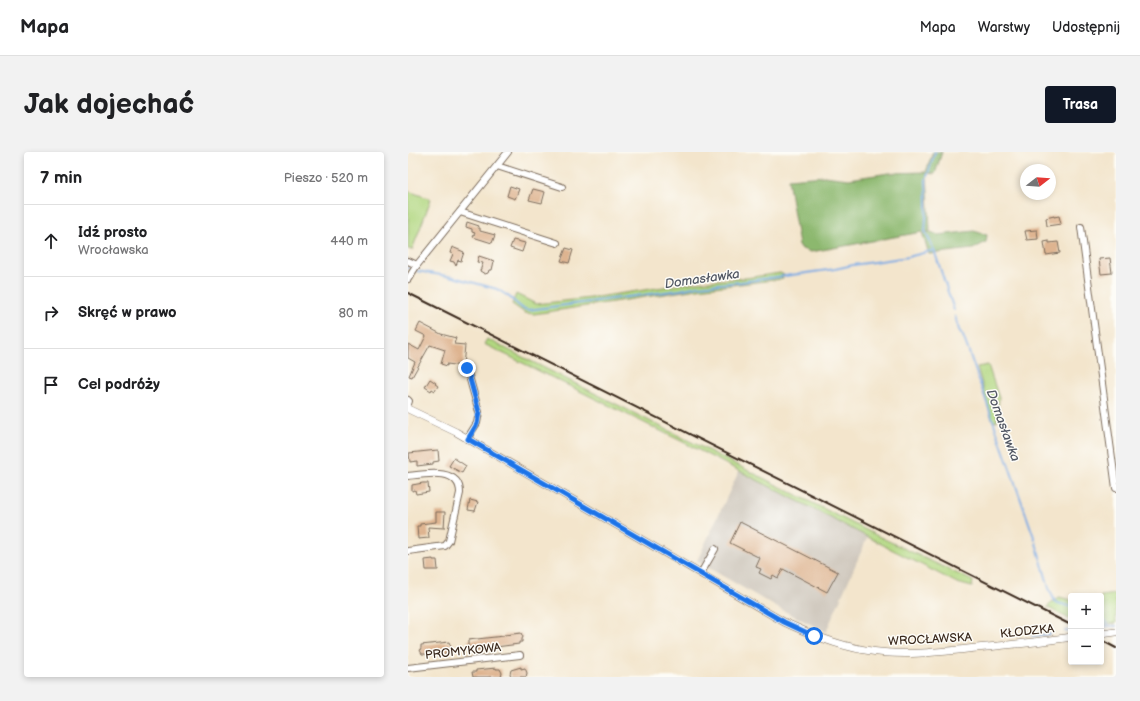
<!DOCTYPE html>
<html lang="pl">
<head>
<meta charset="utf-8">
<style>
	body { margin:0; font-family:"Balsamiq Sans",sans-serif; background:#f2f2f2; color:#202124 }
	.controls { position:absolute; right:12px; bottom:12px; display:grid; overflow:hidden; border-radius:4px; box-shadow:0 2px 6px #0003 }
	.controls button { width:36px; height:36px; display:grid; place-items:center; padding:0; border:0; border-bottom:1px solid #e0e0e0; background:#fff; color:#202124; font:20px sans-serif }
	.compass { position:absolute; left:612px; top:12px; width:36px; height:36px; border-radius:50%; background:#fff; box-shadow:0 2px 6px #0003; rotate:73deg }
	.stop { position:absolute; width:12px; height:12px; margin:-9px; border:3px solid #1a73e8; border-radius:50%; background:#fff }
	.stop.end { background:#1a73e8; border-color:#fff; box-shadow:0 1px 4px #0008 }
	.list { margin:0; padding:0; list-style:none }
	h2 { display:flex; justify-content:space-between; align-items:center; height:52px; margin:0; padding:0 16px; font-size:17px }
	h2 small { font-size:13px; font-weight:400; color:#757577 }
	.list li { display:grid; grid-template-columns:26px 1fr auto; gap:12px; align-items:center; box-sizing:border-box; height:72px; padding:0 16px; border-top:1px solid #e0e0e0 }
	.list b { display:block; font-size:15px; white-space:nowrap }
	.list p { margin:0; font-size:13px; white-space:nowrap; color:#757577 }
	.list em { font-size:13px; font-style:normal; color:#757577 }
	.icon { flex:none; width:22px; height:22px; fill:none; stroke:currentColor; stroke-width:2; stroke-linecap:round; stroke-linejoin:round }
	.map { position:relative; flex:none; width:708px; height:525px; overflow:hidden; border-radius:4px }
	header { display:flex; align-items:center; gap:24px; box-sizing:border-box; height:56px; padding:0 20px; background:#fff; border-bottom:1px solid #e0e0e0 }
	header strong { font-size:19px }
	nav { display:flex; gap:22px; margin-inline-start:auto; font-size:14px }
	.intro { display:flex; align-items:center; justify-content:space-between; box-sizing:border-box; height:96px; padding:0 24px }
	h1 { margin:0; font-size:28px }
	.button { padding:10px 18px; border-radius:4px; background:#111827; color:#fff; font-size:14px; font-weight:700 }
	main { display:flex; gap:24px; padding:0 24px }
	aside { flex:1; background:#fff; border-radius:4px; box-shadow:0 2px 6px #0003 }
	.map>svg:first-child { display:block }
	.industrial { fill:#cbc3b8 }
	.green { fill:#b1d780; stroke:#76804f }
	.forest { fill:#8cb86e; stroke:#647146 }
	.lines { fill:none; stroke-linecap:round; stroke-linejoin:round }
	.stream { stroke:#7aaae4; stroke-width:2 }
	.building { fill:#deb490 }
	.minor-casing { stroke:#7b6b5b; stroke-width:8 }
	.major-casing { stroke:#7b6b5b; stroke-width:8 }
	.minor { stroke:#fff; stroke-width:6 }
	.major { stroke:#fff; stroke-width:7 }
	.rail { stroke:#3b2a1e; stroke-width:2 }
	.route { stroke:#1a73e8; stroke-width:5 }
	.labels { text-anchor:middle; stroke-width:3; stroke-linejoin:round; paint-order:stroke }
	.street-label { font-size:12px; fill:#3b2a1e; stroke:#fdfcf7 }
	.water-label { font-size:13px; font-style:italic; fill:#515763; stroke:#fdfcf7 }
</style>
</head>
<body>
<header>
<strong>Mapa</strong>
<nav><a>Mapa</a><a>Warstwy</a><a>Udostępnij</a></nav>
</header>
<div class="intro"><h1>Jak dojechać</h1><a class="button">Trasa</a></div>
<main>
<aside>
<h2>7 min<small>Pieszo · 520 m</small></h2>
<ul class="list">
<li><svg class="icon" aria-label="ahead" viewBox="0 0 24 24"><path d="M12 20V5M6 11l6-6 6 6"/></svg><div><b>Idź prosto</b><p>Wrocławska</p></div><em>440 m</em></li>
<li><svg class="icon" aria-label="right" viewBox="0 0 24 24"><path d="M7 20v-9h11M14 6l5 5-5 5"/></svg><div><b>Skręć w prawo</b></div><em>80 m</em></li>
<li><svg class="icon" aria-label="arrive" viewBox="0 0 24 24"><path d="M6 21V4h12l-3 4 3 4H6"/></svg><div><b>Cel podróży</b></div></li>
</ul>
</aside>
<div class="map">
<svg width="708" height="525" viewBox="0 0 708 525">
	<rect width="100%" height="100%" fill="#fdfcf7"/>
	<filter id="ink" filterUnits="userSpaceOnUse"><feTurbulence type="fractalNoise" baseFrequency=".025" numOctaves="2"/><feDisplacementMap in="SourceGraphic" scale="8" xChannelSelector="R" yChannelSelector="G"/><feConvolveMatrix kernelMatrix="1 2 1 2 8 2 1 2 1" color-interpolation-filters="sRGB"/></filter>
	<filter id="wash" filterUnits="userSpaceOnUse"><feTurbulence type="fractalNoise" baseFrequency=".012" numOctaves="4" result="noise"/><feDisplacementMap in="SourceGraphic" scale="16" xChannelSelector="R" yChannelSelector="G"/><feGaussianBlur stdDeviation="0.9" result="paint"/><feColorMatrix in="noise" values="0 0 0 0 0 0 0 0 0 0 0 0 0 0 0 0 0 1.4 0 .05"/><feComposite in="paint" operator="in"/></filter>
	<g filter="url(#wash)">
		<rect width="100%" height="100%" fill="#f3e5cc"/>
		<polygon class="industrial" points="340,318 397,352 460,384 418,480 368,455 289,409 331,319 335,321"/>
		<g class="green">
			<polygon points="0,39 23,47 4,98 0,97"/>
			<polygon points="372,121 376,123 374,127 289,137 126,162 117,161 104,152 108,142 128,152 183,146 289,130 338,126"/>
			<polygon points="79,187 470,384 565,429 564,435 549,431 271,288 76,192"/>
			<polygon points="580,213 591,246 589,269 585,270 569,215"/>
			<polygon points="708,442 708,471 693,473 693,444"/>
			<polygon points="651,445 663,448 663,468 639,455"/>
		</g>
		<polygon class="forest" points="525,0 534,0 527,22 519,21 522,79 518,80 523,80 530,83 566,79 579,83 578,90 565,97 521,102 514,80 403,100 394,97 391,93 380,27 416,24 441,27 481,21 518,20"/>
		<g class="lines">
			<g class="stream">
				<polyline points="527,0 518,28 519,53 517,79 526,98 546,158"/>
				<polyline points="0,116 1,116"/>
				<polyline points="9,119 45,125 89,137 100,144 114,156 120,158 272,138 289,134 333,130 427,117 445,113 500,105 526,98"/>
				<polyline points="547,164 551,178 555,184 561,200 627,388"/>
				<polyline points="628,391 641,436 647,450 663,455"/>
				<polyline points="693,466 697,468 701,474 708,474"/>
				<polyline points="693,475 701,474"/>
				<polyline points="657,479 660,479"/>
				<polyline points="624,484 642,482"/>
			</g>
		</g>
		<g id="blocks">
			<g class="building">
				<polygon points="102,34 111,37 107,47 99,44"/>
				<polygon points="125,37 137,40 134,51 121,48"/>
				<polygon points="646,64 646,65 651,64 653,72 639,74 638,66"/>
				<polygon points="59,70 71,74 70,76 72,76 72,79 87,83 84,91 65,85 67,81 64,80 64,77 58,75"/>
				<polygon points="629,78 630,87 619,88 617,79"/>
				<polygon points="105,88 117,91 114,100 102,96"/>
				<polygon points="641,89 641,91 650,90 652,101 638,103 636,90"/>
				<polygon points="44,95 56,100 53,109 50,108 48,114 46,110 42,109 45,102 42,101"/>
				<polygon points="158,96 165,98 161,111 153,109"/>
				<polygon points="71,104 86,109 84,118 81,118 80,121 77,122 72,119 75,111 69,110"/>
				<polygon points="702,106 704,121 693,122 691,107"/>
				<polygon points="12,171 33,182 48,186 46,192 57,193 55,214 39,212 39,214 33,212 37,198 22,193 4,225 1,224 7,210 0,206 0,192 11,198 18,184 8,179"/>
				<polygon points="22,227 28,231 27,232 30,234 27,239 24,237 23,239 17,235"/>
				<polygon points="30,298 31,309 25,310 25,312 9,314 9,309 2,310 1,301"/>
				<polygon points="46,306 58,314 54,321 41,314"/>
				<polygon points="15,331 20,331 21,340 8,342 7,338 4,339 4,333"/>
				<polygon points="62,348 70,350 67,359 60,358"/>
				<polygon points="28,360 37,360 36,376 20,375 21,386 10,387 9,374 12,374 12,372 28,370"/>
				<polygon points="332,370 430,420 419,440 375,417 370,426 365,423 363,427 351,421 353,417 348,415 352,406 322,391"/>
				<polygon points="25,407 25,408 29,408 30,418 18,418 17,408"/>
				<polygon points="113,481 115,485 114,487 114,490 111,490 111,492 65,498 65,497 62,497 60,493 60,488 96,484 96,483"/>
				<polygon points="41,490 43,495 42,499 38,500 38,501 18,503 18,502 14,502 12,498 13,496 13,493"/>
				<polygon points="113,515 113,517 117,516 119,521 118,525 104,525 102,522 103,518"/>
				<polygon points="88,516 88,517 92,517 94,521 93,525 65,525 64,520 68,520 68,518"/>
			</g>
		</g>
	</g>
	<g filter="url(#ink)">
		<use href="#blocks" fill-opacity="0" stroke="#7b6b5b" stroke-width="1"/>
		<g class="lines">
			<defs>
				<g id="minor">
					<polyline points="89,14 154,35"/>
					<polyline points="52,60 149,91"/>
					<polyline points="673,75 708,336"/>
					<polyline points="0,109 9,113"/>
					<polyline points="0,127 9,113 100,0"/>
					<polyline points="59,217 71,260 69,271 59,287"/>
					<polyline points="0,248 1,249 0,252"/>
					<path d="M 0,324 C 17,322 52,315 52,341 L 41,389 L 37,394 L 0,399"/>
					<polyline points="293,421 307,397"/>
					<polyline points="0,516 112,503"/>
				</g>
				<g id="major">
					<path d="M 0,257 L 48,280 L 376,470 C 402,482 428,493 457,498 C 494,505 532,500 569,496 C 600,493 632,490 663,485"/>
					<polyline points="693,482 708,480"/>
				</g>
			</defs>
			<use href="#minor" class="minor-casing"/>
			<use href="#major" class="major-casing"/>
			<use href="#minor" class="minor"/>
			<use href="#major" class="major"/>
			<g class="rail">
				<polyline points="0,141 663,473"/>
				<polyline points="693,488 708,496"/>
			</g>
		</g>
	</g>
	<g class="lines" filter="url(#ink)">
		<polyline class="route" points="59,216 71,260 69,272 60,287 376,470 406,484"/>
	</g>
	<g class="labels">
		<g class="street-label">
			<text transform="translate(619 479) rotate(-6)" y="4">KŁODZKA</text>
			<text transform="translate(522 487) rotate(-3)" y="4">WROCŁAWSKA</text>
			<text transform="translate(55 499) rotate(-6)" y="4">PROMYKOWA</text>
		</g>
		<g class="water-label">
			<text transform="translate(294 126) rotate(-8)" y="5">Domasławka</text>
			<text transform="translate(596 273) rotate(70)" y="5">Domasławka</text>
		</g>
	</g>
</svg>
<div class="controls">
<button>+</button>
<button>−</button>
</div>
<svg class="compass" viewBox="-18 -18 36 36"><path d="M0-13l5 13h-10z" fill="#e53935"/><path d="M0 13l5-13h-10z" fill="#757577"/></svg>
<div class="stop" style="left:406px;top:484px"></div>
<div class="stop end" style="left:59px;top:216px"></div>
</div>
</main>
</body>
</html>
